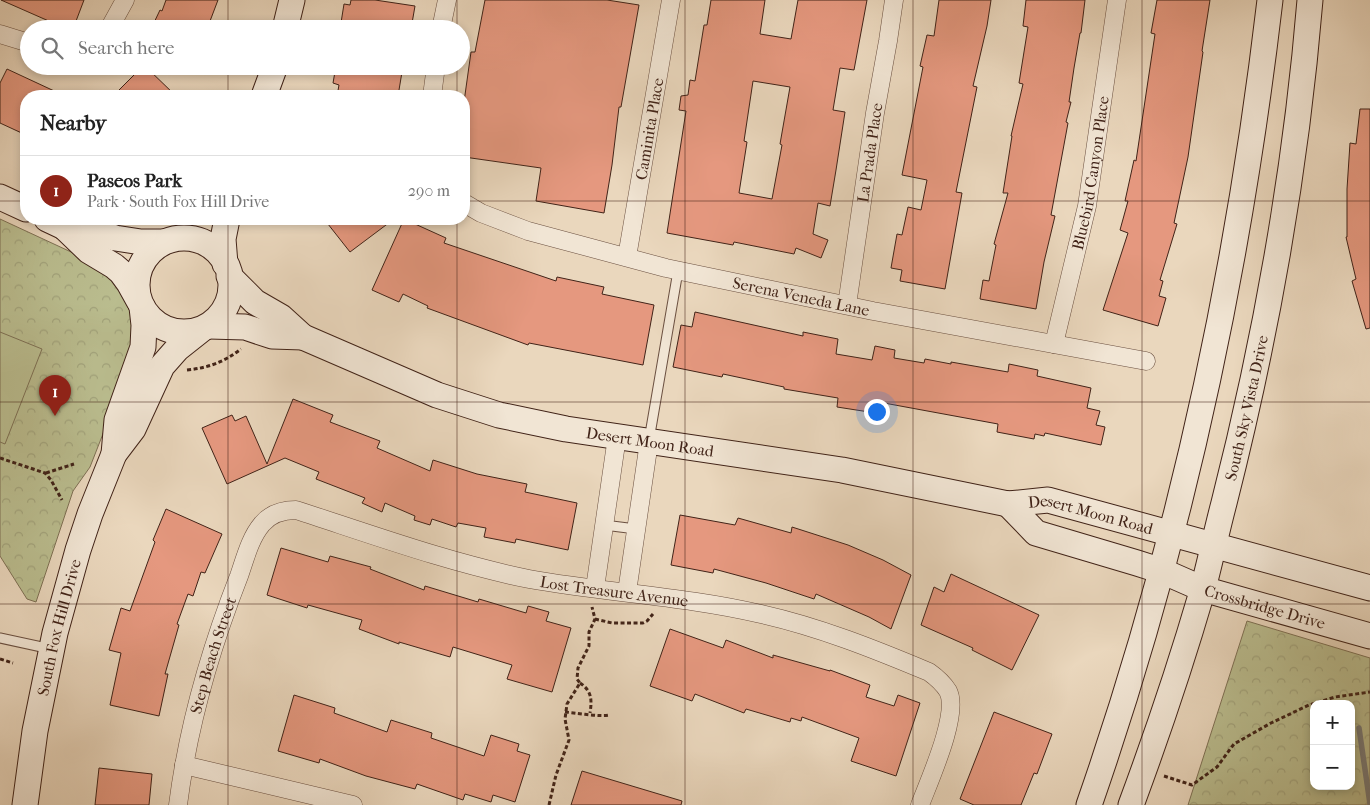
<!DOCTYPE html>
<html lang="en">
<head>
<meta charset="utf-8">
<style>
	body { margin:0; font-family:"IM FELL French Canon",serif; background:#f2f2f2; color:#222 }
	.controls { position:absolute; right:15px; bottom:15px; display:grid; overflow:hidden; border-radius:10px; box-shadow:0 2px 8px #0003 }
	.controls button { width:45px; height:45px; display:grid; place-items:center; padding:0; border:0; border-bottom:1px solid #e0e0e0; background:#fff; color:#222; font:25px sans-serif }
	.you { position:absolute; left:876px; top:411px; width:18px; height:18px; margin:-12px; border:4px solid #fff; border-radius:50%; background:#1a73e8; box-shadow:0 0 0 8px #1a73e833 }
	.badge { display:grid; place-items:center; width:32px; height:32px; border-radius:50%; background:#8f2418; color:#fff; font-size:16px; font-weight:700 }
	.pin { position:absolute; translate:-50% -41px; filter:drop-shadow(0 1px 2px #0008) }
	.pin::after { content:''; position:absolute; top:26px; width:18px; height:15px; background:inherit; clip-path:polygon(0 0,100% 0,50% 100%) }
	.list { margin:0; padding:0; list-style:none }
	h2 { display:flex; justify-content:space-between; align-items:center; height:65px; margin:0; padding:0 20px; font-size:21px }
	h2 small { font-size:16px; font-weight:400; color:#767676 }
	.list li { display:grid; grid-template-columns:32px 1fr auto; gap:15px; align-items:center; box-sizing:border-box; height:70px; padding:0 20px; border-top:1px solid #e0e0e0 }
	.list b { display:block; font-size:19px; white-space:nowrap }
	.list p { margin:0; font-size:16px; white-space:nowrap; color:#767676 }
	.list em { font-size:16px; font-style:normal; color:#767676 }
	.icon { flex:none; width:28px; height:28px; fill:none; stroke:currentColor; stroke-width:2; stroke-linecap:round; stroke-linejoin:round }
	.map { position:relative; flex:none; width:1370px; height:805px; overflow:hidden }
	.search { position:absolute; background:#fff; box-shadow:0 2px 8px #0003; left:20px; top:20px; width:450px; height:55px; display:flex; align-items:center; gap:12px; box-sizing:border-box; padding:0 18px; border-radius:28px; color:#767676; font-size:19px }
	.panel { position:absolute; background:#fff; box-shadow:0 2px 8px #0003; left:20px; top:90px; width:450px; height:135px; border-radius:20px }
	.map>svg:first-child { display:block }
	.forest { fill:url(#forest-crowns); stroke:#7e7054; fill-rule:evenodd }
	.pitch { fill:#babd8f; stroke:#7e7054 }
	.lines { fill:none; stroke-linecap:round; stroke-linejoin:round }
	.stream { stroke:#787c7a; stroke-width:5.5 }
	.building { fill:#e5987f; stroke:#412318; fill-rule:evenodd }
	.lane-casing { stroke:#6b5041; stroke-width:11 }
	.street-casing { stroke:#6b5041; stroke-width:19 }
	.secondary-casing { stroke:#412318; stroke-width:27 }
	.path { stroke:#412318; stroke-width:3; stroke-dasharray:4 2.5; stroke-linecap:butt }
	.lane { stroke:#f1e5d4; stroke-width:9 }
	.street { stroke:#f1e5d4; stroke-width:18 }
	.secondary { stroke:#f1e5d4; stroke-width:25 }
	.grid { fill:none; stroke:#412318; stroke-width:1; stroke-opacity:0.55 }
	.labels { text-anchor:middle; stroke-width:4; stroke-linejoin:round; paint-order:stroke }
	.street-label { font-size:16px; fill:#412318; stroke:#f1e5d4 }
</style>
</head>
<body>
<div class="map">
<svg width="1370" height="805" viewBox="0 0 1370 805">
	<defs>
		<pattern id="forest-crowns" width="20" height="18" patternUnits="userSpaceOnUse" patternTransform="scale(1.25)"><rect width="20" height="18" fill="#babd8f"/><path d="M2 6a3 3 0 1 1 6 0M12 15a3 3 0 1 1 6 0" fill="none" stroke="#a1a27b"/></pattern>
	</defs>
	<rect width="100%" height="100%" fill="#ead7bd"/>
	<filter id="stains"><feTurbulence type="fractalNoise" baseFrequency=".004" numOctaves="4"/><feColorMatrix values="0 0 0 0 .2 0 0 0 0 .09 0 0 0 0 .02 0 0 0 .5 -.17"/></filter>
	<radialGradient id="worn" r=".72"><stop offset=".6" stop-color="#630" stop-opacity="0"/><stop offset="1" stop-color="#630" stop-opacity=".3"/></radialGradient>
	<g class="forest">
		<polygon points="0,219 97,264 132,304 133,357 90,467 73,491 36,602 27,599 0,556"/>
		<path d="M 1247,621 L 1370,658 L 1370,805 L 1188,805 ZM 1314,704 L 1351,704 L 1351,786 L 1314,786 Z"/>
	</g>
	<polygon class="pitch" points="0,332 42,349 5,444 0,442"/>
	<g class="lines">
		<polyline class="stream" points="1359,728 1370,804"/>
	</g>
	<g class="building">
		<polygon points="1,0 84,0 73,29 58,29 50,25 51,22"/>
		<polygon points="166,0 218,0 207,29 151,29 160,10 162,11"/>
		<polygon points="351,0 375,0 415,6 411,29 340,29 344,4 350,5"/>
		<polygon points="485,0 607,0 639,5 621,107 619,107 612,165 604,213 536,201 541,168 464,157 464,102 471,52 475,52"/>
		<path d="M 711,0 L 765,0 L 760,34 L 791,39 L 798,0 L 867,0 L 854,70 L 840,68 L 833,110 L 845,112 L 836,170 L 830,206 L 818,203 L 813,234 L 828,240 L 821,258 L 796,248 L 794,254 L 734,242 L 733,245 L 667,233 L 686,111 L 679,110 L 681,96 L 688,95 L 690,80 L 695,81 L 704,25 L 707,25 ZM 753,81 L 790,87 L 780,144 L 782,145 L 772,199 L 739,193 L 747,142 L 744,141 Z"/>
		<polygon points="939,0 991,0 987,26 973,86 977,87 956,192 962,193 945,289 900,281 902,270 891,268 897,234 902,235 908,207 921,210 927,180 902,175 923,67 920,66 927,35 934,36"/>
		<polygon points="1026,0 1085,0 1081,33 1080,33 1074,68 1069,102 1071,102 1066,122 1068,123 1051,215 1055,216 1044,262 1036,309 980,299 983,280 989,281 996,245 994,244 1008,193 1003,193 1012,136 1011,136 1023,84 1019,83 1028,27 1023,26"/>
		<polygon points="1157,0 1210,0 1202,51 1203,52 1188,157 1174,223 1177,224 1160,280 1163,281 1159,296 1166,298 1158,326 1103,310 1128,233 1120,230 1128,201 1125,201 1134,160 1136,161 1155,34 1151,33"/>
		<polygon points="143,66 145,66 176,96 113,96"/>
		<polygon points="336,66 403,66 398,96 337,96 339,85 333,83"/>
		<polygon points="7,69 65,96 26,96 26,135 0,123 0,83"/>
		<polygon points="1360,109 1370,109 1370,328 1366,329 1352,281 1356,279 1346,237 1347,237 1347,189 1350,143 1356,144"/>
		<polygon points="324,219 394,219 350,252"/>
		<polygon points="404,219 446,238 444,243 503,263 556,281 557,277 604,287 602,294 654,305 643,365 529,343 528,345 427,308 428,306 403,294 399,302 372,290"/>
		<polygon points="695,312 803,336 803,332 838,339 836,354 872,360 875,346 895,350 894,358 924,363 925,359 951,364 951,362 1008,372 1009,364 1038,370 1037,376 1091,388 1087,408 1100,411 1096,425 1105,427 1101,445 1045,433 1044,436 1035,434 1034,439 997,432 998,424 884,403 882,414 837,407 838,398 784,389 784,387 723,374 722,377 673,367 681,325 692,327"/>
		<polygon points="293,399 333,415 330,422 380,441 377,448 430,471 433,460 477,474 527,484 525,492 577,503 568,550 516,539 515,543 484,537 486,528 458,523 456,527 432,519 430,525 414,520 415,516 385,503 382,512 362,503 365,498 316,479 319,472 285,458 227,484 202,428 232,415 235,421 246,416 267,464"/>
		<polygon points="166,509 222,534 205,573 201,572 193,596 188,594 177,624 179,625 165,674 168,674 159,716 110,705 121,653 109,650 121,608 130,611 155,542 153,540"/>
		<polygon points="680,515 735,525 738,518 791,533 792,527 848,545 883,560 911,575 891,629 869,617 816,594 814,599 766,583 714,569 713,573 671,565"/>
		<polygon points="281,548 328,562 330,556 371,567 370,569 424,590 425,586 478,602 479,599 526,613 528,606 549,612 546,621 571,628 552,692 507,679 512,665 453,647 450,657 399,642 399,644 359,629 362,620 308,605 307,608 267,595"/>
		<polygon points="951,574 1039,615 1012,670 972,650 973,648 921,625 934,587 944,592"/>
		<polygon points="670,629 723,648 726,640 773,658 773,655 830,671 830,670 870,685 866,697 894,706 898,695 920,703 896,776 851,761 859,738 802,717 801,721 791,718 790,722 746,709 744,713 695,694 692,701 650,686"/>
		<polygon points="294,695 335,708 334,713 387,732 391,720 432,733 431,738 484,756 491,735 519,744 517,751 530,755 515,802 493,795 491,802 465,794 463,800 417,784 415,789 366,776 320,759 319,763 278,751"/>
		<polygon points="994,712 1052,734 1037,774 1034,773 1021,805 974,805 960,799"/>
		<polygon points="99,768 152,774 149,805 95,805"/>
		<polygon points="582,771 682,801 681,805 571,805"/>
	</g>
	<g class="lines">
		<defs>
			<g id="lane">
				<polyline points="649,440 678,271"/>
				<polyline points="604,525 636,529"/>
				<polyline points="0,638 51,649"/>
			</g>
			<g id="street">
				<polyline points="109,29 125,0"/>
				<polyline points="441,29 447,0"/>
				<polyline points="0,34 29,43"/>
				<polyline points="432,96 436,66"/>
				<path id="s1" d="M 464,203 L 481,213 L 528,231 L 666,268 L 873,311 L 1146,361"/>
				<path id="s2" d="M 627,257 L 671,0"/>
				<path id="s3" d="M 847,305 L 875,113 L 888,41 L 894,0"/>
				<path id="s4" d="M 1054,344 L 1087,206 L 1117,0"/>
				<polyline points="595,588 617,437"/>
				<polyline points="627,592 649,442"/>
				<polyline points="184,765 353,805"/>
				<path id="s5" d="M 178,805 C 188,726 210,650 239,576 C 245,559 250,538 262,524 C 271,513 283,510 296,510 C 373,535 450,563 529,579 C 606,593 685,596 761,614 C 819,627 874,649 929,672 C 936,677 943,683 948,691 C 960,713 929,781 920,805"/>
			</g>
			<g id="secondary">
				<polyline points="285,29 292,0"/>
				<polyline points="264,96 275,66"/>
				<polyline points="0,197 26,209"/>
				<polyline points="47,219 64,227 99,232 115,238 141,242 164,242"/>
				<polyline points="64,227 89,251 114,266 121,272 129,283 139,301"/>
				<circle cx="184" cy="285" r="47"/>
				<polyline points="225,264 223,239 227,219"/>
				<path id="s6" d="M 229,276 L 255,302 L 281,317 L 303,337 L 437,395 L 499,415 L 566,429 L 842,470 L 1008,504 L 1048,500 L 1370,588"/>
				<polyline points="209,326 245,327 272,336 303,337"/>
				<polyline points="114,454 117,420 143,347 144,325 142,307"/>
				<path id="s7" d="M 1008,504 L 1036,533 L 1137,563 L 1162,571 L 1203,589 L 1370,636"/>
				<path id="s8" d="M 25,805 L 35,731 L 55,633 L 78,550 L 90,514 L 114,454 L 133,429 L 162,366 L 177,349 L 201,330"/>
				<path d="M 1089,805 C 1180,544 1238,274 1270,0"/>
				<path id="s9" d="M 1131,805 C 1157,735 1181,664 1202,592 C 1210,563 1216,533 1224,503 C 1266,338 1296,170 1310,0"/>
			</g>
		</defs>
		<use href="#lane" class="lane-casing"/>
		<use href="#street" class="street-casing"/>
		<use href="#secondary" class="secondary-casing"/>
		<g class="path">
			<path d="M 187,370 C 208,368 224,362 241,349"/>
			<polyline points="0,458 45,473 51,480 62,500"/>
			<polyline points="46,473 74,464"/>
			<polyline points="595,619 612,623 643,623 647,621 653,614"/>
			<polyline points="0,659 13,663"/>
			<path d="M 580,683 C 592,691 592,700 590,713"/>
			<path d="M 565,712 C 577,713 600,717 609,715"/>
			<polyline points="1164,776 1192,785 1217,767 1234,744 1271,723 1309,705 1335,697 1370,692"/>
			<polyline points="549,805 556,775 569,740 565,719 567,704 580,683 577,679 578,668 589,646 589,632 595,619 592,607"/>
		</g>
		<use href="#lane" class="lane"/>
		<use href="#street" class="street"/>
		<use href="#secondary" class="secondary"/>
	</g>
	<path class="grid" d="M 228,0 L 228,29M 457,0 L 457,29M 685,0 L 685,805M 913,0 L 913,805M 1142,0 L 1142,805M 228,66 L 228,96M 457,66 L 457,96M 0,201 L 26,201M 464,201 L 1370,201M 228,219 L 228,805M 457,219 L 457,805M 0,402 L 1370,402M 0,604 L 1370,604"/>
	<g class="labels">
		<g class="street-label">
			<text dy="6" stroke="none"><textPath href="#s2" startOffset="130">Caminita Place</textPath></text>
			<text dy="6" stroke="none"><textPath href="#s3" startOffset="154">La Prada Place</textPath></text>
			<text dy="6" stroke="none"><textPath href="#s4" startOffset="175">Bluebird Canyon Place</textPath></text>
			<text dy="6" stroke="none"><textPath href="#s1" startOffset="351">Serena Veneda Lane</textPath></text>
			<text dy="6" stroke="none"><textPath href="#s9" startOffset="414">South Sky Vista Drive</textPath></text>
			<text dy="6" stroke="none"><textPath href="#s6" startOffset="461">Desert Moon Road</textPath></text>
			<text dy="6" stroke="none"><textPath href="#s6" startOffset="909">Desert Moon Road</textPath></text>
			<text dy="6" stroke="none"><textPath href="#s5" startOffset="662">Lost Treasure Avenue</textPath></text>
			<text dy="6" stroke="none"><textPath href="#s7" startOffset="281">Crossbridge Drive</textPath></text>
			<text dy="6" stroke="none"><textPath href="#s8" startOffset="181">South Fox Hill Drive</textPath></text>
			<text dy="6" stroke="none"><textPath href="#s5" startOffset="154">Step Beach Street</textPath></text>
		</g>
	</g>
	<rect width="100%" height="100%" filter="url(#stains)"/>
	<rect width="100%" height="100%" fill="url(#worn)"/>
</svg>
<div class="controls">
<button>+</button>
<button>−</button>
</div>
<div class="you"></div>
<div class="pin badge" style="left:55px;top:416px">1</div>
<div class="search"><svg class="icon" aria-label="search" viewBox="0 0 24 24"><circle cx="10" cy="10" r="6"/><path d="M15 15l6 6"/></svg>Search here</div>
<section class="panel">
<h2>Nearby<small></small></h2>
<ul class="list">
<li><span class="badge">1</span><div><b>Paseos Park</b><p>Park · South Fox Hill Drive</p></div><em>290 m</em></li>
</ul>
</section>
</div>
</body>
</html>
